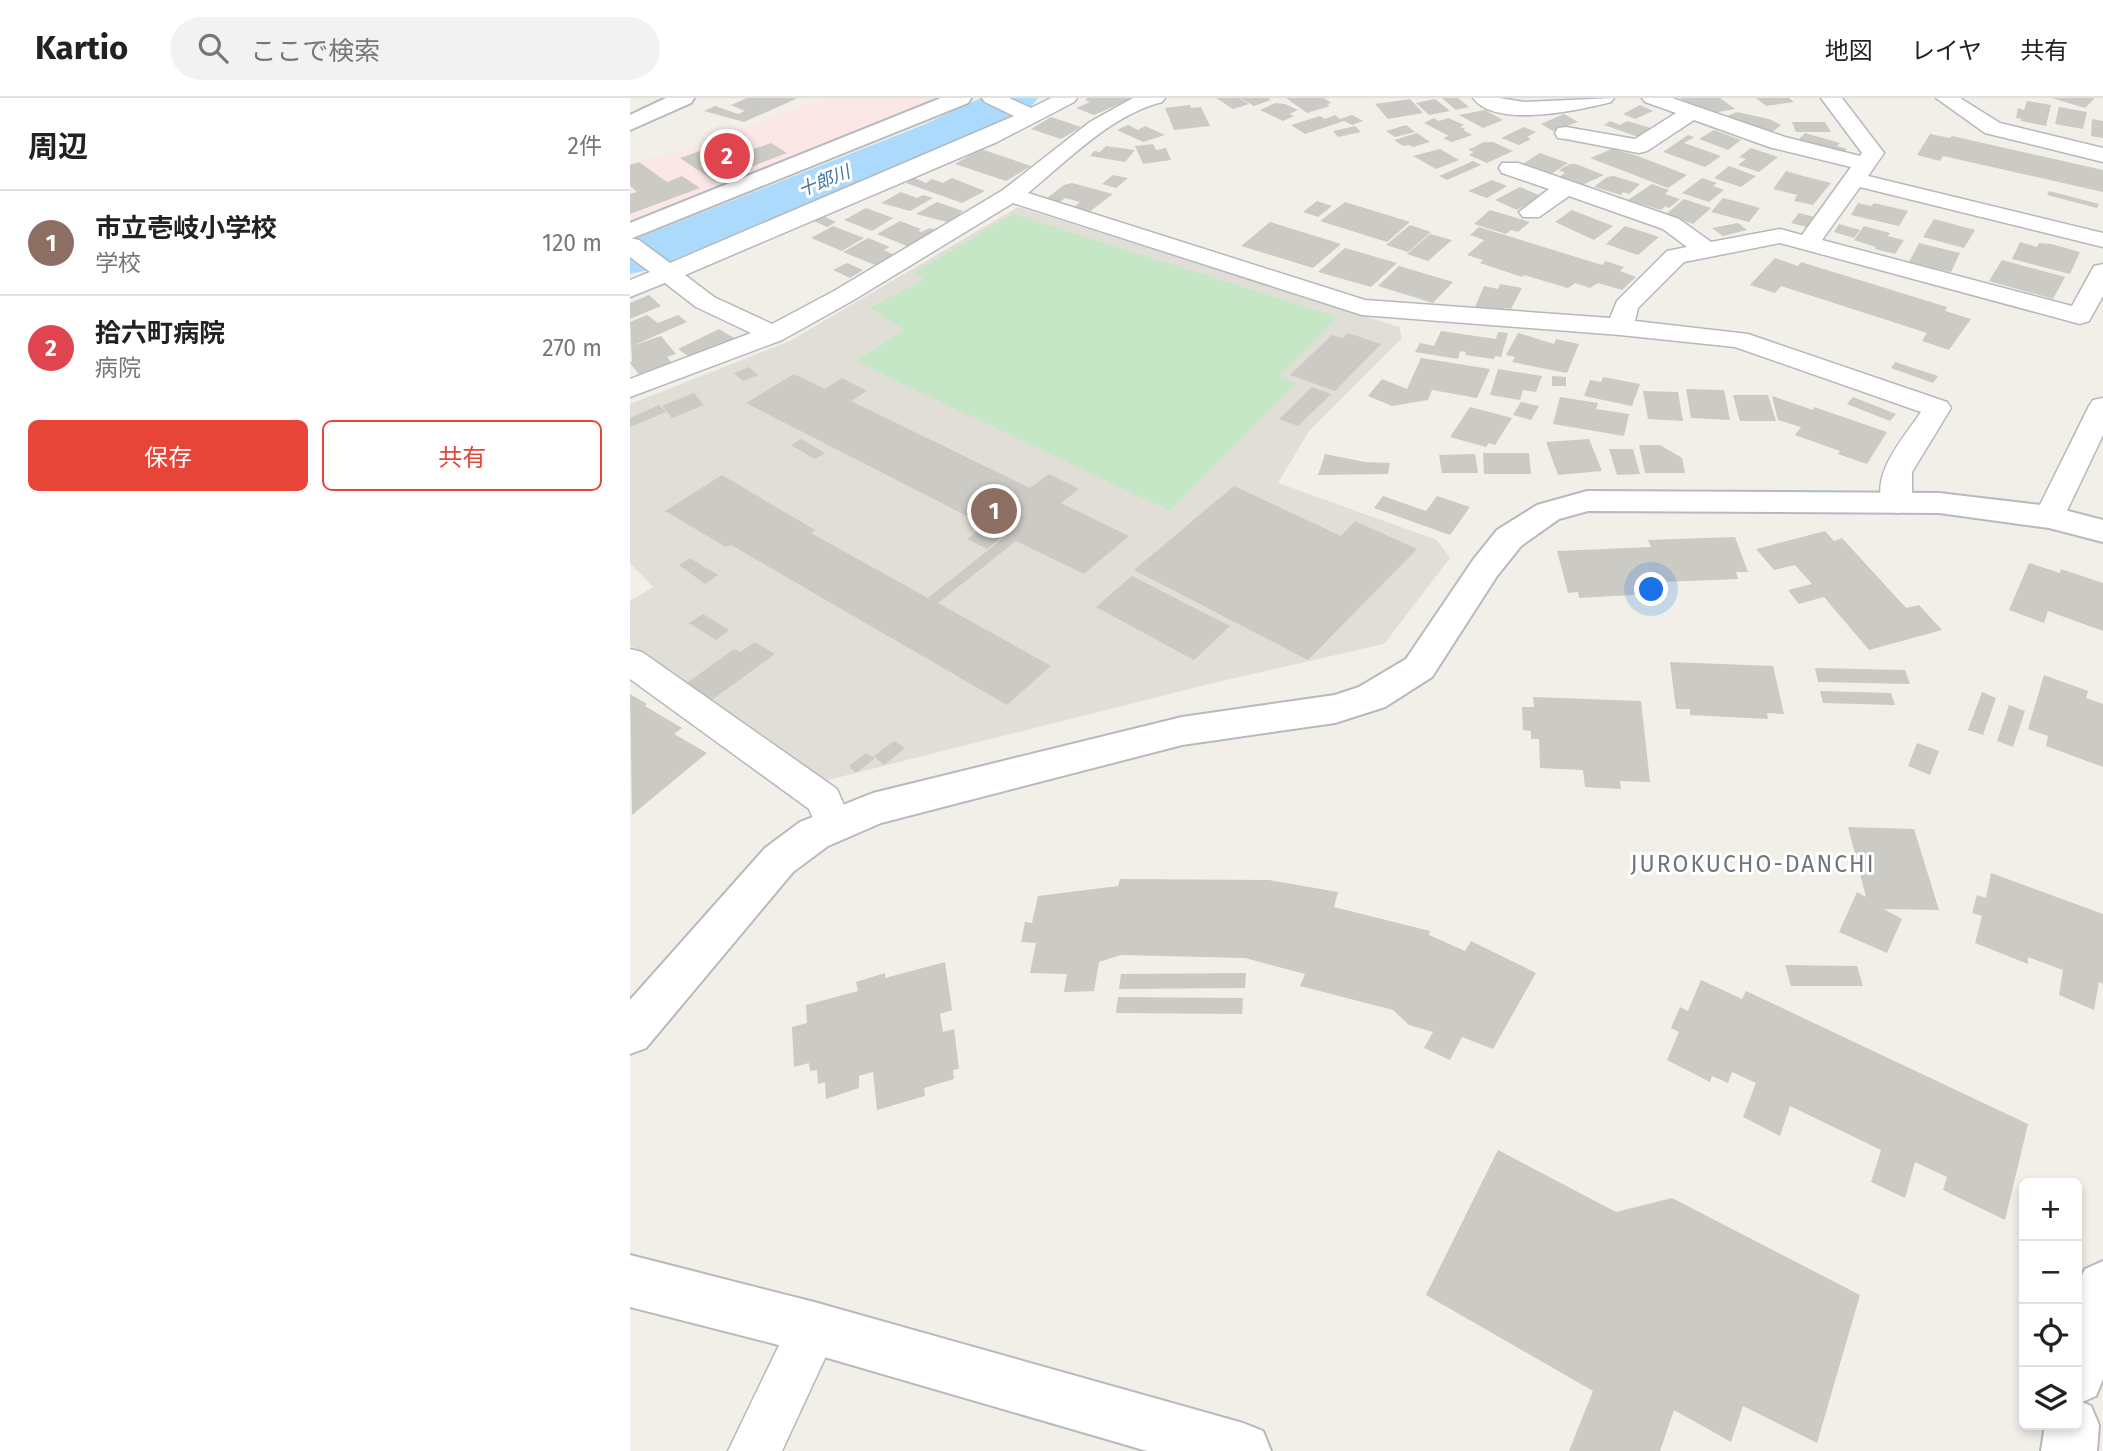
<!DOCTYPE html>
<html lang="ja">
<head>
<meta charset="utf-8">
<style>
	body { margin:0; font-family:"Fira Sans","Noto Sans JP",sans-serif; background:#f2f2f2; color:#222 }
	.controls { position:absolute; right:21px; bottom:21px; display:grid; overflow:hidden; border-radius:10px; box-shadow:0 4px 10px #0003 }
	.controls button { width:63px; height:63px; display:grid; place-items:center; padding:0; border:0; border-bottom:2px solid #e0e0e0; background:#fff; color:#222; font:35px sans-serif }
	.you { position:absolute; left:1022px; top:492px; width:24px; height:24px; margin:-18px; border:5px solid #fff; border-radius:50%; background:#1a73e8; box-shadow:0 0 0 10px #1a73e833 }
	.badge { display:grid; place-items:center; width:46px; height:46px; border-radius:50%; background:#e64538; color:#fff; font-size:23px; font-weight:700 }
	.pin { position:absolute; translate:-50% -50%; border:4px solid #fff; box-shadow:0 2px 7px #0006 }
	.list { margin:0; padding:0; list-style:none }
	h2 { display:flex; justify-content:space-between; align-items:center; height:91px; margin:0; padding:0 28px; font-size:30px }
	h2 small { font-size:23px; font-weight:400; color:#767676 }
	.list li { display:grid; grid-template-columns:46px 1fr auto; gap:21px; align-items:center; box-sizing:border-box; height:105px; padding:0 28px; border-top:2px solid #e0e0e0 }
	.list b { display:block; font-size:26px; white-space:nowrap }
	.list p { margin:0; font-size:23px; white-space:nowrap; color:#767676 }
	.list em { font-size:23px; font-style:normal; color:#767676 }
	.actions { display:flex; gap:14px; padding:21px 28px }
	.actions a { flex:1; padding:16px 0; border:2px solid #e64538; border-radius:10px; text-align:center; font-size:24px; color:#e64538 }
	.actions .main { background:#e64538; color:#fff }
	.icon { flex:none; width:38px; height:38px; fill:none; stroke:currentColor; stroke-width:2; stroke-linecap:round; stroke-linejoin:round }
	.map { position:relative; flex:none; width:1473px; height:1353px; overflow:hidden }
	header { display:flex; align-items:center; gap:42px; box-sizing:border-box; height:98px; padding:0 35px; background:#fff; border-bottom:2px solid #e0e0e0 }
	header strong { font-size:33px }
	nav { display:flex; gap:38px; margin-inline-start:auto; font-size:24px }
	.search { width:490px; height:63px; background:#f2f2f2; display:flex; align-items:center; gap:18px; box-sizing:border-box; padding:0 24px; border-radius:38px; color:#767676; font-size:26px }
	main { display:flex }
	aside { flex:1; background:#fff }
	.map>svg:first-child { display:block }
	.education { fill:#e0ded6 }
	.medical { fill:#fbe8e6 }
	.green { fill:#c5e7c5 }
	.lines { fill:none; stroke-linecap:round; stroke-linejoin:round }
	.river { fill:#abdafd; fill-rule:evenodd }
	.building { fill:#cccac4 }
	.street-casing { stroke:#b5b8bc; stroke-width:3 }
	.secondary-casing { stroke:#b6babe; stroke-width:4 }
	.street { fill:#fff; fill-rule:evenodd }
	.secondary { fill:#fff; fill-rule:evenodd }
	.labels { text-anchor:middle; stroke-width:6; stroke-linejoin:round; paint-order:stroke }
	.far-water-label { font-size:18px; font-style:italic; fill:#4374a7; stroke:#fff }
	.quarter-label { font-size:23px; letter-spacing:2px; fill:#707579; stroke:#fff }
</style>
</head>
<body>
<header>
<strong>Kartio</strong>
<div class="search"><svg class="icon" aria-label="search" viewBox="0 0 24 24"><circle cx="10" cy="10" r="6"/><path d="M15 15l6 6"/></svg>ここで検索</div>
<nav><a>地図</a><a>レイヤ</a><a>共有</a></nav>
</header>
<main>
<aside>
<h2>周辺<small>2件</small></h2>
<ul class="list">
<li><span class="badge" style="background:#8d6e63">1</span><div><b>市立壱岐小学校</b><p>学校</p></div><em>120 m</em></li>
<li><span class="badge" style="background:#e0444e">2</span><div><b>拾六町病院</b><p>病院</p></div><em>270 m</em></li>
</ul>
<div class="actions"><a class="main">保存</a><a>共有</a></div>
</aside>
<div class="map">
<svg width="1473" height="1353" viewBox="0 0 1473 1353">
	<rect width="100%" height="100%" fill="#f1efe8"/>
	<polygon class="education" points="388,109 769,229 772,240 679,333 648,385 807,442 820,460 754,546 579,586 194,683 0,547 0,503 23,489 0,465 0,306 160,243"/>
	<polygon class="medical" points="193,0 311,0 0,122 0,65 59,51"/>
	<polygon class="green" points="383,116 707,219 650,279 666,285 540,413 225,263 274,232 240,210 294,181 284,175"/>
	<g class="lines">
		<polygon class="river" points="351,0 408,0 401,9 325,47 18,172 0,176 0,143 293,27"/>
	</g>
	<g class="building">
		<polygon points="117,0 168,0 114,24 74,13 85,8 108,16 115,13 101,7"/>
		<polygon points="458,0 503,0 464,17 446,10 460,4 455,2"/>
		<polygon points="586,0 609,0 619,6 603,11"/>
		<polygon points="610,0 638,0 641,2 624,8"/>
		<polygon points="656,0 694,0 701,5 697,6 700,8 677,15"/>
		<polygon points="812,0 828,0 839,9 826,12"/>
		<polygon points="1050,0 1090,0 1105,11 1072,17"/>
		<polygon points="1126,0 1159,0 1164,4 1136,8"/>
		<polygon points="1422,0 1465,0 1455,10"/>
		<polygon points="780,1 793,15 758,21 745,6"/>
		<polygon points="805,1 820,13 799,17 786,5"/>
		<polygon points="1397,3 1421,7 1416,28 1391,23 1392,21 1386,20 1388,10 1394,12"/>
		<polygon points="645,5 655,6 668,12 659,16 664,18 653,23 630,12"/>
		<polygon points="560,7 561,10 571,9 580,28 544,32 535,10"/>
		<polygon points="1010,7 1023,13 1005,21 993,16"/>
		<polygon points="1429,9 1457,14 1453,31 1425,26"/>
		<polygon points="855,12 873,22 853,30 829,17"/>
		<polygon points="1107,14 1139,21 1151,27 1139,37 1092,20"/>
		<polygon points="934,16 948,24 923,33 911,26"/>
		<polygon points="705,17 710,21 722,17 733,23 722,27 714,23 675,36 661,27 690,18 695,21"/>
		<polygon points="421,19 451,29 431,41 401,31"/>
		<polygon points="804,20 809,23 818,20 834,27 830,29 836,31 833,32 842,37 822,44 813,40 819,38 794,25"/>
		<polygon points="1462,21 1473,23 1473,40 1461,38"/>
		<polygon points="980,23 990,27 997,23 1031,33 1017,42 974,27"/>
		<polygon points="1162,24 1195,24 1201,34 1166,34"/>
		<polygon points="498,27 508,32 515,28 535,37 513,44 487,32"/>
		<polygon points="776,27 785,34 765,39 756,33"/>
		<polygon points="725,28 731,34 708,39 703,33"/>
		<polygon points="894,29 906,34 897,39 901,41 889,47 871,40"/>
		<polygon points="1084,32 1111,42 1098,52 1069,41"/>
		<polygon points="787,35 800,44 783,49 779,47 773,48 764,42"/>
		<polygon points="1175,35 1210,45 1207,48 1217,51 1210,57 1164,46"/>
		<polygon points="1300,36 1320,40 1322,38 1473,72 1473,94 1313,58 1310,63 1287,57"/>
		<polygon points="1058,37 1064,39 1054,45 1091,58 1075,69 1033,54"/>
		<polygon points="101,42 118,53 141,45 157,55 84,83 50,60"/>
		<polygon points="854,44 863,44 883,53 857,65 839,57 844,54 838,52"/>
		<polygon points="523,46 526,52 536,50 541,62 513,66 505,48"/>
		<polygon points="476,48 505,52 495,64 460,58 464,53 470,54"/>
		<polygon points="1121,50 1148,59 1129,74 1108,67 1116,61 1109,59"/>
		<polygon points="351,51 401,68 376,83 325,66"/>
		<polygon points="810,51 829,62 806,71 783,58"/>
		<polygon points="982,51 1005,57 1057,77 1038,90 960,60"/>
		<polygon points="910,55 938,65 921,76 893,66"/>
		<polygon points="843,63 851,67 817,82 809,78"/>
		<polygon points="9,64 37,84 52,78 70,90 0,116 0,96 7,94 0,88 0,67"/>
		<polygon points="940,66 946,66 974,77 950,88 929,79 935,75 929,72"/>
		<polygon points="1099,68 1126,78 1111,89 1084,80"/>
		<polygon points="1156,73 1173,78 1201,85 1183,107 1164,103 1167,97 1143,91"/>
		<polygon points="483,77 498,80 486,90 472,86"/>
		<polygon points="984,78 1010,86 999,96 993,94 991,97 964,89 977,79"/>
		<polygon points="285,80 296,85 302,81 313,85 322,80 355,93 332,105 276,85"/>
		<polygon points="1072,80 1087,85 1083,88 1094,92 1079,104 1052,95"/>
		<polygon points="862,82 877,88 857,100 838,93"/>
		<polygon points="442,85 483,96 459,114 443,110 450,104 435,100 430,104 417,100 434,87"/>
		<polygon points="1022,86 1039,92 1035,96 1050,101 1039,110 1035,108 1031,112 998,102"/>
		<polygon points="890,89 911,98 887,112 865,102"/>
		<polygon points="1419,93 1469,106 1467,110 1417,97"/>
		<polygon points="271,94 287,100 293,97 303,100 280,113 251,105"/>
		<polygon points="1093,100 1105,103 1130,110 1119,124 1081,114"/>
		<polygon points="1054,101 1081,110 1063,126 1036,116"/>
		<polygon points="687,103 702,108 688,119 673,114"/>
		<polygon points="307,104 333,113 329,116 334,118 321,125 286,116"/>
		<polygon points="715,104 780,124 757,144 690,123"/>
		<polygon points="1228,105 1241,108 1244,105 1278,113 1269,128 1221,117"/>
		<polygon points="236,110 263,120 242,133 214,122"/>
		<polygon points="860,112 900,124 888,134 881,132 876,136 844,126"/>
		<polygon points="942,112 983,128 964,142 925,124"/>
		<polygon points="1169,115 1185,119 1176,129 1161,125"/>
		<polygon points="193,118 206,124 197,129 184,123"/>
		<polygon points="1304,121 1345,132 1334,150 1293,139"/>
		<polygon points="270,123 291,131 288,133 291,134 300,130 310,134 302,138 297,137 277,148 247,136"/>
		<polygon points="640,124 711,146 683,170 611,148"/>
		<polygon points="1108,125 1117,132 1093,138 1082,130"/>
		<polygon points="1209,126 1230,132 1224,140 1204,134"/>
		<polygon points="780,127 801,134 778,154 756,147"/>
		<polygon points="203,128 234,140 212,153 181,140"/>
		<polygon points="995,128 1017,135 1029,139 1008,157 976,146"/>
		<polygon points="1234,128 1260,135 1258,138 1274,142 1265,156 1245,151 1246,149 1224,142"/>
		<polygon points="849,129 972,167 976,163 994,169 990,173 1006,179 992,192 968,185 960,190 945,185 938,190 894,177 892,179 850,165 853,162 837,157 854,142 840,137"/>
		<polygon points="800,136 822,142 798,163 777,156"/>
		<polygon points="238,140 260,149 254,152 264,157 245,167 213,154"/>
		<polygon points="1390,144 1407,149 1409,145 1421,146 1450,154 1440,176 1382,161"/>
		<polygon points="1289,145 1330,155 1321,174 1279,164"/>
		<polygon points="715,150 767,165 741,189 688,174"/>
		<polygon points="1145,160 1168,168 1171,164 1317,209 1315,213 1341,221 1319,252 1292,243 1297,235 1151,188 1145,195 1120,187"/>
		<polygon points="1372,162 1435,179 1423,201 1359,183"/>
		<polygon points="217,165 233,172 220,180 203,172"/>
		<polygon points="769,168 823,184 803,205 748,188"/>
		<polygon points="870,186 892,190 881,211 874,210 873,214 845,209 854,188 868,191"/>
		<polygon points="19,197 31,208 0,221 0,205"/>
		<polygon points="17,217 28,225 48,217 57,224 2,248 31,238 46,256 37,259 42,265 11,279 0,265 2,263 0,224"/>
		<polygon points="89,231 106,241 64,262 48,251"/>
		<polygon points="811,233 866,241 868,234 878,235 871,259 865,258 864,261 835,257 836,254 830,253 828,261 785,254 790,245 804,248"/>
		<polygon points="718,235 751,246 705,293 660,277 702,237 713,240"/>
		<polygon points="888,235 924,246 926,241 949,246 937,275 882,264 885,259 876,257"/>
		<polygon points="791,260 860,271 847,300 802,292 798,302 762,308 738,298 752,281 777,291"/>
		<polygon points="1265,264 1308,278 1303,285 1261,270"/>
		<polygon points="119,269 128,277 113,283 104,275"/>
		<polygon points="868,271 912,278 906,294 893,292 890,302 860,297"/>
		<polygon points="164,276 195,291 212,280 237,293 221,303 400,390 419,376 449,391 431,405 499,438 454,476 386,443 308,505 421,568 377,607 101,447 96,449 35,413 92,377 185,432 181,435 298,500 376,438 116,305"/>
		<polygon points="922,278 936,279 936,288 922,288"/>
		<polygon points="973,279 1010,286 1002,308 954,298 960,282 971,284"/>
		<polygon points="682,289 701,296 668,328 649,321"/>
		<polygon points="1056,291 1094,292 1100,322 1061,320"/>
		<polygon points="1013,293 1048,294 1053,323 1018,321"/>
		<polygon points="64,295 74,307 42,320 32,308"/>
		<polygon points="1103,297 1138,297 1146,323 1110,323"/>
		<polygon points="1142,298 1183,312 1184,309 1257,334 1237,366 1208,356 1210,353 1165,337 1171,329 1148,322"/>
		<polygon points="930,299 968,305 966,311 999,316 994,338 923,326"/>
		<polygon points="1223,299 1266,316 1260,323 1217,306"/>
		<polygon points="891,304 909,308 901,322 883,317"/>
		<polygon points="29,307 36,314 0,329 0,320"/>
		<polygon points="840,309 882,320 865,347 859,345 856,349 820,339"/>
		<polygon points="171,341 195,355 185,361 161,347"/>
		<polygon points="959,341 972,373 928,377 916,344"/>
		<polygon points="1009,347 1030,347 1052,360 1055,375 1015,375"/>
		<polygon points="979,351 1003,351 1010,376 987,377"/>
		<polygon points="853,355 899,355 901,376 854,376"/>
		<polygon points="695,356 735,364 760,365 758,376 688,377"/>
		<polygon points="845,356 848,375 812,375 809,357"/>
		<polygon points="604,388 711,438 725,423 787,451 678,562 504,472"/>
		<polygon points="753,398 796,413 807,398 840,409 820,437 744,410"/>
		<polygon points="355,428 373,438 357,451 337,441"/>
		<polygon points="1195,433 1204,443 1212,440 1276,510 1289,507 1312,532 1239,552 1194,499 1169,506 1158,492 1182,486 1165,467 1144,472 1126,451"/>
		<polygon points="1105,439 1118,474 1106,474 1108,481 1032,484 1036,495 949,500 948,494 938,495 927,453 1021,449 1018,442"/>
		<polygon points="60,460 71,467 88,477 75,486 49,467"/>
		<polygon points="1399,465 1430,475 1431,471 1473,485 1473,533 1418,513 1414,525 1379,512"/>
		<polygon points="502,478 600,528 564,562 466,509"/>
		<polygon points="73,516 99,532 86,542 59,525"/>
		<polygon points="125,544 145,556 79,604 54,587 104,551 110,554"/>
		<polygon points="1040,564 1143,568 1154,616 1137,615 1138,621 1060,617 1060,611 1046,611"/>
		<polygon points="1185,570 1275,572 1280,586 1188,584"/>
		<polygon points="1414,577 1458,593 1456,600 1473,606 1473,669 1416,648 1418,638 1398,631"/>
		<polygon points="1190,593 1261,595 1265,607 1193,605"/>
		<polygon points="1352,594 1366,600 1353,637 1338,632"/>
		<polygon points="0,596 17,606 15,608 52,630 44,636 77,655 2,717"/>
		<polygon points="903,599 1011,603 1020,684 990,683 991,691 955,689 953,672 910,670 909,641 901,641 901,633 893,632 892,609 904,609"/>
		<polygon points="1379,607 1395,613 1383,649 1367,643"/>
		<polygon points="264,643 275,650 254,667 244,658"/>
		<polygon points="1287,645 1309,653 1300,677 1278,668"/>
		<polygon points="236,655 245,660 226,675 219,668"/>
		<polygon points="1218,729 1284,731 1309,812 1254,811 1272,821 1257,855 1209,834 1227,794 1236,799"/>
		<polygon points="1361,775 1473,816 1473,886 1469,884 1464,912 1429,897 1433,872 1398,859 1398,866 1345,845 1352,818 1342,815 1347,797 1356,800"/>
		<polygon points="490,781 639,782 708,794 704,809 800,833 799,837 835,853 841,843 906,875 863,951 832,939 820,962 794,950 803,934 779,927 763,912 670,888 675,876 615,860 491,857 469,864 464,893 434,894 437,876 400,875 406,845 391,844 395,824 402,825 408,798 488,788"/>
		<polygon points="315,864 322,912 310,916 313,934 324,931 329,971 323,972 324,981 294,990 295,998 247,1012 243,974 229,978 229,990 196,1001 195,984 188,986 187,972 180,973 179,965 164,969 162,929 177,925 176,907 228,893 226,884 255,875 255,880"/>
		<polygon points="1155,867 1227,868 1233,888 1161,888"/>
		<polygon points="616,875 615,890 489,891 491,876"/>
		<polygon points="1071,882 1112,901 1116,893 1398,1026 1375,1122 1313,1092 1317,1079 1285,1064 1275,1100 1241,1084 1251,1052 1160,1008 1150,1038 1113,1019 1126,985 1102,974 1098,985 1082,978 1080,984 1037,962 1049,934 1041,930 1050,909 1058,913"/>
		<polygon points="488,899 613,900 612,916 486,915"/>
		<polygon points="868,1052 986,1114 1042,1100 1230,1197 1187,1345 1113,1308 1101,1344 1044,1312 1030,1353 939,1353 963,1293 796,1197"/>
	</g>
	<g class="lines">
		<defs>
			<g id="street">
				<path d="M 352,0 L 379,0 L 401,10 L 421,0 L 447,0 L 444,4 L 367,44 L 55,177 L 84,199 L 142,226 L 204,193 L 373,92 L 460,24 L 503,0 L 535,0 L 532,4 C 481,17 438,62 398,95 L 735,202 L 980,220 L 987,203 L 1037,153 L 1057,149 L 1033,131 L 939,98 L 909,119 L 893,119 L 889,114 L 919,91 L 872,75 L 869,70 L 872,65 L 888,65 L 1049,121 L 1081,144 L 1150,131 L 1172,137 L 1221,69 L 1139,49 L 1064,22 L 1017,53 L 1009,55 L 936,41 L 928,40 L 925,35 L 928,30 L 936,29 L 1005,41 L 1046,15 L 1015,4 L 1012,0 L 1042,0 L 1155,39 L 1230,58 L 1232,55 L 1191,0 L 1212,0 L 1254,55 L 1238,78 L 1473,135 L 1473,149 L 1230,89 L 1192,142 L 1442,208 L 1464,168 L 1473,166 L 1473,198 L 1459,223 L 1450,226 L 1150,145 L 1054,164 L 1008,210 L 1005,223 L 1118,236 L 1317,304 L 1321,310 L 1282,374 L 1282,405 L 1278,412 L 1267,415 L 1256,412 C 1236,380 1274,340 1291,314 L 1105,249 L 990,237 L 732,217 L 383,105 L 222,203 L 152,242 L 0,299 L 0,281 L 121,235 L 66,209 L 35,185 L 0,199 L 0,182 L 20,174 L 0,159 L 0,140 L 9,142 L 40,165 L 384,18 L 355,4 Z"/>
				<path d="M 843,0 L 869,0 L 895,4 L 984,0 L 981,4 C 950,12 865,31 843,0 Z"/>
				<polygon points="1306,0 1330,0 1370,25 1473,50 1473,64 1355,35"/>
				<polygon points="1473,300 1473,337 1434,419 1430,426 1419,429 1408,426 1404,419 1459,308 1463,302"/>
				<polygon points="0,551 12,554 207,691 223,728 217,739 204,743 191,739 179,711 0,581"/>
				<polygon points="184,1205 202,1212 209,1230 152,1353 98,1353 166,1212"/>
			</g>
			<g id="secondary">
				<polygon points="36,0 64,0 61,5 0,32 0,17"/>
				<polygon points="311,0 341,0 338,5 0,141 0,125"/>
				<polygon points="957,393 1309,395 1419,408 1473,422 1473,444 1419,430 1309,415 958,413 929,421 891,448 867,478 802,579 755,609 705,625 552,647 251,725 198,748 163,774 16,950 0,956 0,902 135,750 170,724 243,695 552,619 705,597 729,589 776,561 843,462 867,432 907,407"/>
				<polygon points="0,1157 184,1204 613,1325 633,1333 641,1353 517,1353 184,1256 0,1209"/>
				<polygon points="1473,1163 1473,1281 1466,1298 1452,1304 1461,1308 1469,1327 1467,1353 1411,1353 1415,1327 1447,1327 1447,1188 1455,1171"/>
			</g>
		</defs>
		<use href="#street" class="street-casing"/>
		<use href="#secondary" class="secondary-casing"/>
		<use href="#street" class="street"/>
		<use href="#secondary" class="secondary"/>
	</g>
	<g class="labels">
		<g class="far-water-label">
			<text transform="translate(194 83) rotate(-22)" y="6">十郎川</text>
		</g>
		<g class="quarter-label">
			<text x="1123" y="774">JUROKUCHO-DANCHI</text>
		</g>
	</g>
</svg>
<div class="controls">
<button>+</button>
<button>−</button>
<button><svg class="icon" aria-label="locate" viewBox="0 0 24 24"><circle cx="12" cy="12" r="6"/><path d="M12 2v4M12 18v4M2 12h4M18 12h4"/></svg></button>
<button><svg class="icon" aria-label="layers" viewBox="0 0 24 24"><path d="M12 4l9 5-9 5-9-5zM3 14l9 5 9-5"/></svg></button>
</div>
<div class="you"></div>
<div class="pin badge" style="left:364px;top:413px;background:#8d6e63">1</div>
<div class="pin badge" style="left:97px;top:58px;background:#e0444e">2</div>
</div>
</main>
</body>
</html>
